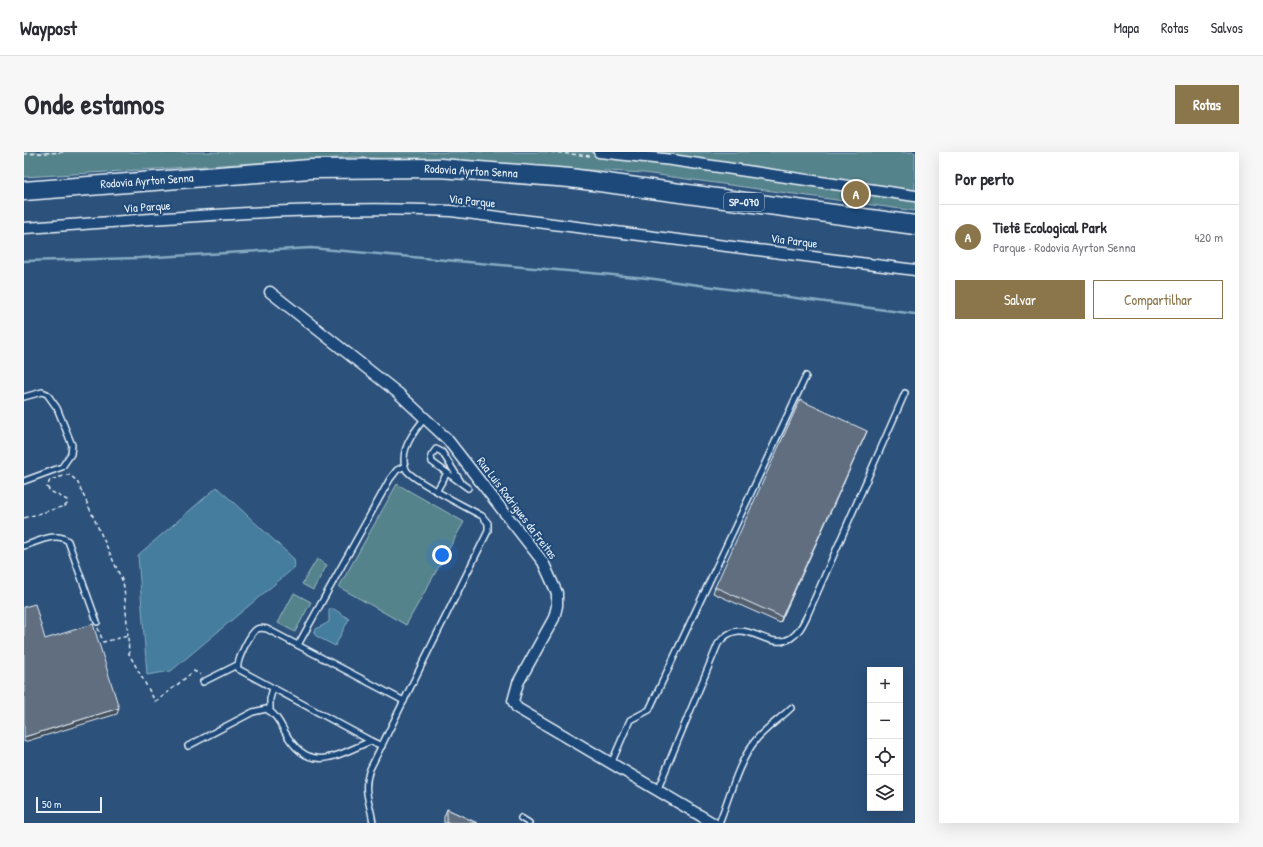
<!DOCTYPE html>
<html lang="pt">
<head>
<meta charset="utf-8">
<style>
	body { margin:0; font-family:"Patrick Hand",sans-serif; background:#f7f7f7; color:#2b2b33 }
	.controls { position:absolute; right:12px; bottom:12px; display:grid; overflow:hidden; border-radius:0px; box-shadow:0 4px 16px #0002 }
	.controls button { width:36px; height:36px; display:grid; place-items:center; padding:0; border:0; border-bottom:1px solid #e1e1e2; background:#fff; color:#2b2b33; font:20px sans-serif }
	.scale { position:absolute; left:12px; bottom:10px; width:66px; box-sizing:border-box; padding-left:4px; border:2px solid #e8f1f8; border-top:0; font-size:11px; line-height:14px; white-space:nowrap; color:#e8f1f8; -webkit-text-stroke:3px #1f4a7a; paint-order:stroke }
	.you { position:absolute; left:418px; top:403px; width:14px; height:14px; margin:-10px; border:3px solid #fff; border-radius:50%; background:#1a73e8; box-shadow:0 0 0 6px #1a73e833 }
	.badge { display:grid; place-items:center; width:26px; height:26px; border-radius:50%; background:#8a764a; color:#fff; font-size:13px; font-weight:700 }
	.pin { position:absolute; translate:-50% -50%; border:2px solid #fff; box-shadow:0 1px 4px #0006 }
	.list { margin:0; padding:0; list-style:none }
	h2 { display:flex; justify-content:space-between; align-items:center; height:52px; margin:0; padding:0 16px; font-size:17px }
	h2 small { font-size:13px; font-weight:400; color:#7c7c81 }
	.list li { display:grid; grid-template-columns:26px 1fr auto; gap:12px; align-items:center; box-sizing:border-box; height:64px; padding:0 16px; border-top:1px solid #e1e1e2 }
	.list b { display:block; font-size:15px; white-space:nowrap }
	.list p { margin:0; font-size:13px; white-space:nowrap; color:#7c7c81 }
	.list em { font-size:13px; font-style:normal; color:#7c7c81 }
	.actions { display:flex; gap:8px; padding:12px 16px }
	.actions a { flex:1; padding:9px 0; border:1px solid #8a764a; border-radius:0px; text-align:center; font-size:14px; color:#8a764a }
	.actions .main { background:#8a764a; color:#fff }
	.icon { flex:none; width:22px; height:22px; fill:none; stroke:currentColor; stroke-width:2; stroke-linecap:round; stroke-linejoin:round }
	.map { position:relative; flex:none; width:891px; height:671px; overflow:hidden; border-radius:0px }
	header { display:flex; align-items:center; gap:24px; box-sizing:border-box; height:56px; padding:0 20px; background:#fff; border-bottom:1px solid #e1e1e2 }
	header strong { font-size:19px }
	nav { display:flex; gap:22px; margin-inline-start:auto; font-size:14px }
	.intro { display:flex; align-items:center; justify-content:space-between; box-sizing:border-box; height:96px; padding:0 24px }
	h1 { margin:0; font-size:28px }
	.button { padding:10px 18px; border-radius:0px; background:#8a764a; color:#fff; font-size:14px; font-weight:700 }
	main { display:flex; gap:24px; padding:0 24px }
	aside { flex:1; background:#fff; border-radius:0px; box-shadow:0 4px 16px #0002 }
	.map>svg:first-child { display:block }
	.green { fill:#55838c; stroke:#9ebac2 }
	.water { fill:#447d9e; stroke:#86abc2 }
	.lines { fill:none; stroke-linecap:round; stroke-linejoin:round }
	.stream { stroke:#86abc2; stroke-width:2.5 }
	.service-casing { stroke:#e8f1f8; stroke-width:8 }
	.minor-casing { stroke:#e8f1f8; stroke-width:13 }
	.motorway-casing { stroke:#e8f1f8; stroke-width:21 }
	.path { stroke:#e8f1f8; stroke-width:1.5; stroke-dasharray:4 3; stroke-linecap:butt }
	.service { stroke:#1f4a7a; stroke-width:5 }
	.minor { stroke:#1f4a7a; stroke-width:10 }
	.motorway { stroke:#1f4a7a; stroke-width:18 }
	.wall { fill:#535f6e; stroke:#e8f1f8 }
	.shaded-wall { fill:#434d5a; stroke:#e8f1f8 }
	.building { fill:#606e80; stroke:#e8f1f8 }
	.labels { text-anchor:middle; stroke-width:4; stroke-linejoin:round; paint-order:stroke }
	.shield { fill:#1f4a7a; stroke:#acbfd2; stroke-width:1 }
	.shield-label { font-size:11px; font-weight:bold; fill:#e8f1f8 }
	.street-label { font-size:12px; fill:#e8f1f8; stroke:#1f4a7a }
</style>
</head>
<body>
<header>
<strong>Waypost</strong>
<nav><a>Mapa</a><a>Rotas</a><a>Salvos</a></nav>
</header>
<div class="intro"><h1>Onde estamos</h1><a class="button">Rotas</a></div>
<main>
<div class="map">
<svg width="891" height="671" viewBox="0 0 891 671">
	<rect width="100%" height="100%" fill="#2c517b"/>
	<filter id="ink" filterUnits="userSpaceOnUse"><feTurbulence type="fractalNoise" baseFrequency=".025" numOctaves="2"/><feDisplacementMap in="SourceGraphic" scale="8" xChannelSelector="R" yChannelSelector="G"/><feConvolveMatrix kernelMatrix="1 2 1 2 8 2 1 2 1" color-interpolation-filters="sRGB"/></filter>
	<g filter="url(#ink)">
		<g class="green">
			<polygon points="0,0 891,0 891,59 620,21 330,5 0,25"/>
			<polygon points="373,332 440,370 382,473 315,435"/>
			<polygon points="293,407 303,413 289,438 278,432"/>
			<polygon points="270,441 287,450 271,480 254,471"/>
		</g>
		<g class="water">
			<polygon points="193,335 270,407 271,415 147,519 123,523 114,403"/>
			<polygon points="305,457 310,457 325,467 311,494 292,484 290,481 292,477 305,470"/>
		</g>
		<g class="lines">
			<polyline class="stream" points="0,109 115,106 287,96 623,126 891,162"/>
			<defs>
				<g id="service">
					<polyline points="0,245 18,240 23,242 33,256 48,293 47,302 38,315 0,329"/>
					<polyline points="437,330 418,300 412,297 407,304 408,310 444,336"/>
					<polyline points="413,338 423,321"/>
					<path d="M 0,394 C 13,390 33,379 44,389 L 73,470"/>
					<polyline points="274,493 366,327 373,318 381,314"/>
					<polyline points="179,530 213,513"/>
					<polyline points="246,559 246,547 249,536"/>
					<path d="M 347,589 L 214,517 C 212,509 226,481 233,477 C 236,476 239,476 243,477 L 380,549"/>
					<path d="M 164,594 L 229,560 L 242,557 C 252,562 256,571 261,580 C 285,623 311,604 347,589 L 358,594"/>
					<polyline points="587,612 606,568 625,558 782,224"/>
					<path d="M 633,639 L 694,492 C 718,459 743,501 767,486 C 775,481 779,472 783,464 L 881,241"/>
					<polyline points="497,666 505,671"/>
					<path d="M 349,671 C 346,649 338,639 346,617 L 464,379 L 464,371 L 458,364 C 442,355 393,331 383,319 C 381,316 380,311 380,307 C 380,292 392,277 401,266"/>
					<path d="M 695,671 C 706,644 713,613 731,589 C 740,577 756,567 767,556"/>
				</g>
				<g id="minor">
					<polyline points="575,0 648,8 891,44"/>
					<path d="M 0,76 C 142,67 285,52 427,59 L 891,118"/>
					<polyline points="246,140 374,241 423,287 519,410 533,441 533,454 530,466 494,531 489,549 493,556 689,671"/>
				</g>
				<polyline id="motorway" points="0,39 286,17 416,16 546,26 891,73"/>
			</defs>
			<use href="#service" class="service-casing"/>
			<use href="#minor" class="minor-casing"/>
			<use href="#motorway" class="motorway-casing"/>
			<g class="path">
				<polyline points="527,0 566,4"/>
				<polyline points="0,2 42,0"/>
				<polyline points="0,366 41,354 43,352 43,348 26,339 23,335 26,328 43,323 46,323 53,329 98,428 100,435 104,484"/>
				<polyline points="74,476 79,490 104,484 105,502 131,549 133,549 170,519 177,523"/>
			</g>
			<use href="#service" class="service"/>
			<use href="#minor" class="minor"/>
			<use href="#motorway" class="motorway"/>
		</g>
		<g class="wall">
			<polygon points="843,279 756,471 689,441 691,435"/>
			<polygon points="423,657 453,671 420,671 420,665"/>
		</g>
		<g class="shaded-wall">
			<polygon points="843,279 841,284 756,471 758,465"/>
			<polygon points="95,556 93,562 0,590 0,585"/>
		</g>
		<g class="building">
			<polygon points="776,248 843,279 758,465 691,435"/>
			<polygon points="11,452 21,487 69,472 95,556 0,585 0,455"/>
			<polygon points="423,657 453,671 423,671"/>
		</g>
	</g>
	<g class="labels">
		<rect class="shield" x="700" y="41" width="40" height="18" rx="3"/>
		<g class="shield-label">
			<text x="720" y="54">SP-070</text>
		</g>
		<g class="street-label">
			<text transform="translate(447 19) rotate(3)" y="4">Rodovia Ayrton Senna</text>
			<text transform="translate(123 29) rotate(-4)" y="4">Rodovia Ayrton Senna</text>
			<text transform="translate(448 49) rotate(6)" y="4">Via Parque</text>
			<text transform="translate(123 55) rotate(-4)" y="4">Via Parque</text>
			<text transform="translate(770 89) rotate(7)" y="4">Via Parque</text>
			<text transform="translate(493 356) rotate(53)" y="4">Rua Luis Rodrigues da Freitas</text>
		</g>
	</g>
</svg>
<div class="controls">
<button>+</button>
<button>−</button>
<button><svg class="icon" aria-label="locate" viewBox="0 0 24 24"><circle cx="12" cy="12" r="6"/><path d="M12 2v4M12 18v4M2 12h4M18 12h4"/></svg></button>
<button><svg class="icon" aria-label="layers" viewBox="0 0 24 24"><path d="M12 4l9 5-9 5-9-5zM3 14l9 5 9-5"/></svg></button>
</div>
<div class="scale">50 m</div>
<div class="you"></div>
<div class="pin badge" style="left:832px;top:42px">A</div>
</div>
<aside>
<h2>Por perto<small></small></h2>
<ul class="list">
<li><span class="badge">A</span><div><b>Tietê Ecological Park</b><p>Parque · Rodovia Ayrton Senna</p></div><em>420 m</em></li>
</ul>
<div class="actions"><a class="main">Salvar</a><a>Compartilhar</a></div>
</aside>
</main>
</body>
</html>
